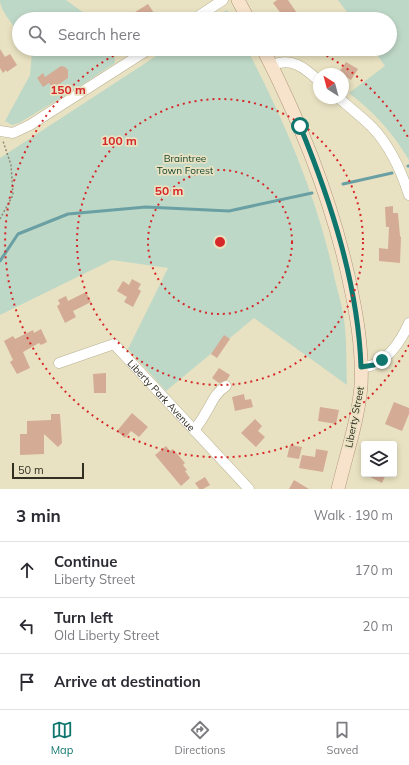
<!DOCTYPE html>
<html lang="en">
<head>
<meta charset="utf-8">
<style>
	body { margin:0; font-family:Mulish,sans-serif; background:#f2f2f3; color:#2b2b33 }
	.controls { position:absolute; right:12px; bottom:12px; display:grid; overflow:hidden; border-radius:4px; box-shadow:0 2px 6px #0003 }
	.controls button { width:36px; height:36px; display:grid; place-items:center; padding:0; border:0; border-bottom:1px solid #e1e1e2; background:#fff; color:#2b2b33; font:20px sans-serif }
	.compass { position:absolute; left:313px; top:68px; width:36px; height:36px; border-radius:50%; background:#fff; box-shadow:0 2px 6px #0003; rotate:324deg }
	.scale { position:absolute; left:12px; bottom:10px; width:72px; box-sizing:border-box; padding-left:4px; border:2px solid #312e22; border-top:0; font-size:11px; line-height:14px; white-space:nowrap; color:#312e22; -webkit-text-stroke:3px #e9e2c2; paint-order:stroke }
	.stop { position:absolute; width:12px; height:12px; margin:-9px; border:3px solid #0f766e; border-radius:50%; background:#fff }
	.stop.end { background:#0f766e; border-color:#fff; box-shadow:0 1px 4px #0008 }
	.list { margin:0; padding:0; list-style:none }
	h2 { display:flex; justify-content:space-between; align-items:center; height:52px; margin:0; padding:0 16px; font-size:17px }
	h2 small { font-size:13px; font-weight:400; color:#7c7c81 }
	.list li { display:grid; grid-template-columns:26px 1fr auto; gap:12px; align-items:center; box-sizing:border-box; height:56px; padding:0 16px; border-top:1px solid #e1e1e2 }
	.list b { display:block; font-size:15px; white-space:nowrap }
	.list p { margin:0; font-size:13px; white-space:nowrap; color:#7c7c81 }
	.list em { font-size:13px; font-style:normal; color:#7c7c81 }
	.icon { flex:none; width:22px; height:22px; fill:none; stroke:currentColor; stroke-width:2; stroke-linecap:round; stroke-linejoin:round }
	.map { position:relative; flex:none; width:409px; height:489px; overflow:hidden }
	.search { position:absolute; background:#fff; box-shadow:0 2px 6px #0003; left:12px; right:12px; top:12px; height:44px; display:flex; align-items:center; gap:10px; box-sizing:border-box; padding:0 14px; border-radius:22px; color:#7c7c81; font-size:15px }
	.sheet { height:220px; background:#fff }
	nav { display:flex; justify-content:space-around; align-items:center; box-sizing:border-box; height:56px; border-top:1px solid #e1e1e2; background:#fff; font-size:11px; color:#7c7c81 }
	nav a { display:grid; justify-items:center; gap:2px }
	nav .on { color:#0f766e }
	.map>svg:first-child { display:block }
	.green { fill:#bed8c7 }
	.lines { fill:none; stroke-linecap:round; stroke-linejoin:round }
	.stream { stroke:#6aa0a3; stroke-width:3 }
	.building { fill:#d4ab95 }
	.minor-casing { stroke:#b7b091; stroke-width:11 }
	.major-casing { stroke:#ae977a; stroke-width:14 }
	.path { stroke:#8d8872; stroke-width:1.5; stroke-dasharray:2 2; stroke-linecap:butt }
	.minor { stroke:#fff; stroke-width:10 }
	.major { stroke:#f7e3cb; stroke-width:13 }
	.route { stroke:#0f766e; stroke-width:5 }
	.ring { fill:none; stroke:#d62828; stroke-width:2; stroke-dasharray:2 4 }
	.labels { text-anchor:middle; stroke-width:3.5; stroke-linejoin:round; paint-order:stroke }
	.park-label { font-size:10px; fill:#0c3f26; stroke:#e9e2c2 }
	.street-label { font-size:10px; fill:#312e22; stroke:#e9e2c2 }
	.centre { fill:#d62828; stroke:#e9e2c2; stroke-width:2 }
	.ring-label { font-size:12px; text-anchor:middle; font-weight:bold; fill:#d62828; stroke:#e9e2c2; stroke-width:3.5; stroke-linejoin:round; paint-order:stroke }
</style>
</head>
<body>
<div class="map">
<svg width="409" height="489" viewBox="0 0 409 489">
	<rect width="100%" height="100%" fill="#e9e2c2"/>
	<g class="green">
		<path d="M 0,0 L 66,0 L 84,13 L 89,19 L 19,19 L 19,33 C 13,25 0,10 0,0 Z"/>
		<path d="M 338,0 L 409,0 L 409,160 C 393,133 374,112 349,93 L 385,66 L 373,49 L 390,49 L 390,19 L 352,19 Z"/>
		<polygon points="227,10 232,19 213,19"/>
		<polygon points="30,49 114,49 115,63 74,90 19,123 12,125 5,121 30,75 32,52"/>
		<path d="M 167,49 L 247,49 C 285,122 318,199 335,280 C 339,296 344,312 345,328 C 347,347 346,366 347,385 L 254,318 L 166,391 L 128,349 L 168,268 L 112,260 L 0,315 L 0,158 Z"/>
	</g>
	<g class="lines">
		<g class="stream">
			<polyline points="408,166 409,166"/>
			<polyline points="343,184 392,173"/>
			<polyline points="0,261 18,234 68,214 146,207 229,211 312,193"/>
		</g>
	</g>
	<g class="building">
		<polygon points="277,0 288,0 301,19 285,19 273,3"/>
		<polygon points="148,4 156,16 150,19 124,19"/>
		<polygon points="0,49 5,57 10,54 17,65 7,72 6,70 3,73 0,68"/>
		<polygon points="346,62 358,69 351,80 339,72"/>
		<polygon points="61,66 65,67 68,70 68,78 53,88 49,83 43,87 37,78 43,73 45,77"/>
		<polygon points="393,206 393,213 398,213 400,236 401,237 400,263 379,261 379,248 388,249 389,227 386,227 385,207"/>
		<polygon points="132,279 141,284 138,289 141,291 133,307 124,302 127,297 117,291 123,281 129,285"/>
		<polygon points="86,292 91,302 73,311 76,317 65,323 57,306 60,304 58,300 66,296 68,301"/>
		<polygon points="41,329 47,342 41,345 39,343 23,352 30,368 17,374 10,362 13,360 4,341 13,336 15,339 33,330 34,333"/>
		<polygon points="224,335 230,339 217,358 211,354"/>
		<polygon points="219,368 230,375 227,380 219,383 212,378"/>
		<polygon points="106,373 106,393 94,393 93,374"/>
		<polygon points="244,394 245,400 251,399 253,407 235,411 232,397"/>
		<polygon points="394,402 409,408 409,414 402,431 385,424"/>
		<polygon points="320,407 339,410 336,424 318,421"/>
		<polygon points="132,413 148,427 139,437 131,431 125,438 117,431"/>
		<polygon points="51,414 60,414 62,443 58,447 44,434 44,454 20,455 20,434 27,434 27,421 51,420"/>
		<polygon points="255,419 262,426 258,431 265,437 256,447 241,433"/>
		<polygon points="290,445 302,447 299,459 287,457"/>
		<polygon points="166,446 170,451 173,449 185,463 183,465 187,470 185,471 190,478 181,486 155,455"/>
		<polygon points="316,449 328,451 323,472 299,468 302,455 315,457"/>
		<polygon points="364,474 386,474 382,483"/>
		<polygon points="205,477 210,485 203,489 199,489 195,483"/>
		<polygon points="294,480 309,489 289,489"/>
	</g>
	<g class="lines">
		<defs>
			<g id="minor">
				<polyline points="194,19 223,0"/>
				<path d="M 271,66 C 291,56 305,68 319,81"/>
				<path d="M 339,98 C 350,108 362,117 372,127 C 390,146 401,170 409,195"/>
				<polyline points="0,131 13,133 30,125 149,49"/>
				<path id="s1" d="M 59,363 L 114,344 L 249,489"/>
				<path d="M 361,367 C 384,368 401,341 409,323"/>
				<path d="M 194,430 C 198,425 202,420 205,414 C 212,403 215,393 226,386"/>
			</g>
			<g id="major">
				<polyline points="238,0 248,19"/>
				<path d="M 263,49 C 300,121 330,196 348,275 C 356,311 363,348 361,386 C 358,421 346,455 338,489"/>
			</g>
		</defs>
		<use href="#minor" class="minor-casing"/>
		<use href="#major" class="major-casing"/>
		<polyline class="path" points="0,219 13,195 11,165 3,141"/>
		<use href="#minor" class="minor"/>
		<use href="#major" class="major"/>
	</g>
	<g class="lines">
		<path class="route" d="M 300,126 C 331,202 358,284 361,367 L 374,365 L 382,360"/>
	</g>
	<g class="ring">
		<circle cx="220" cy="242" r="72"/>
		<circle cx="220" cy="242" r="143"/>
		<path d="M409 345A215 215 0 1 1 124 50M316 50A215 215 0 0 1 409 139"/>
	</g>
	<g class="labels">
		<g class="park-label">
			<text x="185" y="162">Braintree<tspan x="185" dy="12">Town Forest</tspan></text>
		</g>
		<g class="street-label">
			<text dy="4" stroke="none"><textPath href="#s1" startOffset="128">Liberty Park Avenue</textPath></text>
			<text transform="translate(354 417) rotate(-79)" y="4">Liberty Street</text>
		</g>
	</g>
	<circle cx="220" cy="242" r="6" class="centre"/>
	<g class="ring-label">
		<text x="68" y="94">150 m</text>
		<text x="119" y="145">100 m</text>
		<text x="169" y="195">50 m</text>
	</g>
</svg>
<div class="controls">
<button><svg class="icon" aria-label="layers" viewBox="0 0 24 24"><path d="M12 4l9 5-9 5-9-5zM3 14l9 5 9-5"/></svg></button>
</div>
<svg class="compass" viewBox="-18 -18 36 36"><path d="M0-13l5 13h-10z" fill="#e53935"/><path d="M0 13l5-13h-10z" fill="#7c7c81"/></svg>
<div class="scale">50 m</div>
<div class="stop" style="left:300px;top:126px"></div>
<div class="stop end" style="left:382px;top:360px"></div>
<div class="search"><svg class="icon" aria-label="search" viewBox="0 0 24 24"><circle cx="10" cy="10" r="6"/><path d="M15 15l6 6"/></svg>Search here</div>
</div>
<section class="sheet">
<h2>3 min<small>Walk · 190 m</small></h2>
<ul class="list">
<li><svg class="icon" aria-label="ahead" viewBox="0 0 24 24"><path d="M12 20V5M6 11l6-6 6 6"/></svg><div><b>Continue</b><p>Liberty Street</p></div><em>170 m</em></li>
<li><svg class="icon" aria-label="left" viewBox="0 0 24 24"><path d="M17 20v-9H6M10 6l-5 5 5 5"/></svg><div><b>Turn left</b><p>Old Liberty Street</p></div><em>20 m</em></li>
<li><svg class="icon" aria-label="arrive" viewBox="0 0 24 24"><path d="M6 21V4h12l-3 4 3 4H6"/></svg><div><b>Arrive at destination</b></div></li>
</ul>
</section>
<nav>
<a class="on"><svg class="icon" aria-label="map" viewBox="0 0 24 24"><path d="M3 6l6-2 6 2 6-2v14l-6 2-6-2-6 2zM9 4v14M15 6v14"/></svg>Map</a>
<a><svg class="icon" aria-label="directions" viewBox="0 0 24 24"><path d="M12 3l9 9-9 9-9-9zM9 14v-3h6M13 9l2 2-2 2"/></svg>Directions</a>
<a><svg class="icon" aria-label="saved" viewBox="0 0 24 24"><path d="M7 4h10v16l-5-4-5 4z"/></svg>Saved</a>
</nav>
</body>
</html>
